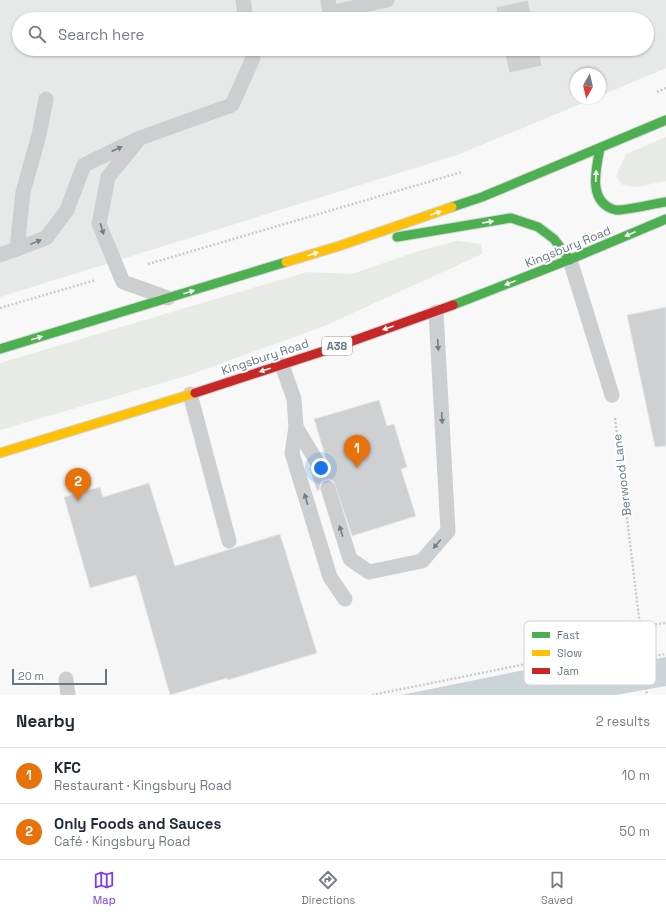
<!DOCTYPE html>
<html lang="en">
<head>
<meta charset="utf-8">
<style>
	body { margin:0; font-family:"Space Grotesk",sans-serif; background:#f2f2f3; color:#1f2937 }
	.compass { position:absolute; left:570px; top:68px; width:36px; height:36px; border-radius:50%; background:#fff; box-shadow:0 1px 3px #0004; rotate:188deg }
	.scale { position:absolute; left:12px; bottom:10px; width:95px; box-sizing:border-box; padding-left:4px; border:2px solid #647782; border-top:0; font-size:11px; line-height:14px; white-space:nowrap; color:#647782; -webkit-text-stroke:3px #fff; paint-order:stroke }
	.you { position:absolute; left:321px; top:468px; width:14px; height:14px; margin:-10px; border:3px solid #fff; border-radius:50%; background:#1a73e8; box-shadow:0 0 0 6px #1a73e833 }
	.badge { display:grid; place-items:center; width:26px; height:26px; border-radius:50%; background:#7c3aed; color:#fff; font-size:13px; font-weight:700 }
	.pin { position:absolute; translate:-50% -33px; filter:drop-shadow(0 1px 2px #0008) }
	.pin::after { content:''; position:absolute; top:21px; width:14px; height:12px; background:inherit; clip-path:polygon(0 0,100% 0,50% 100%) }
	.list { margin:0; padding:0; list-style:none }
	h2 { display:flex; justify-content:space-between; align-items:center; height:52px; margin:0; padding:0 16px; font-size:17px }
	h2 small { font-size:13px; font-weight:400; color:#747a83 }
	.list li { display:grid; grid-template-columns:26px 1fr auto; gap:12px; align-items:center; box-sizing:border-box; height:56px; padding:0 16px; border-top:1px solid #e0e1e3 }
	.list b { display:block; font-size:15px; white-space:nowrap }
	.list p { margin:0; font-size:13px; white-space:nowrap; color:#747a83 }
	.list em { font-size:13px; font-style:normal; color:#747a83 }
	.icon { flex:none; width:22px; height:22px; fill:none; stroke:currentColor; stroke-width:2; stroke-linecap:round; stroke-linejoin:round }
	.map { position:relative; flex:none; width:666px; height:695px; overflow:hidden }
	.search { position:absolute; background:#fff; box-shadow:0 1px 3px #0004; left:12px; right:12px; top:12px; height:44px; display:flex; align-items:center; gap:10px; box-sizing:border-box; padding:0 14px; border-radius:22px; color:#747a83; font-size:15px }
	.sheet { height:164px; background:#fff }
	nav { display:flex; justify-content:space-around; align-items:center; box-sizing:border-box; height:56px; border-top:1px solid #e0e1e3; background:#fff; font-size:11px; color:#747a83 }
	nav a { display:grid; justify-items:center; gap:2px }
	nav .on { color:#7c3aed }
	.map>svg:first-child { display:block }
	.built { fill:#e7e9e8; fill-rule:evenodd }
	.green { fill:#e8eae5 }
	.water { fill:#cbd5d7 }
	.building { fill:#ced0d1; stroke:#e8e8e8 }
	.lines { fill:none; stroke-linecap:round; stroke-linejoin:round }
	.fast-casing { stroke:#d4d5d5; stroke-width:11 }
	.slow-casing { stroke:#d4d5d5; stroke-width:11 }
	.jam-casing { stroke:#d4d5d5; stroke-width:11 }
	.path { stroke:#cacbcc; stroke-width:2.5; stroke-dasharray:2 2; stroke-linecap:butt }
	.lane { stroke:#cdcecf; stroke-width:15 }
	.fast { stroke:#4caf50; stroke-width:9 }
	.slow { stroke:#ffc107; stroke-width:9 }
	.jam { stroke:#c62828; stroke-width:9 }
	.path-bridge { stroke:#cacbcc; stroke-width:2.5; stroke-dasharray:2 2; stroke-linecap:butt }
	.oneway { fill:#6e808a }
	.oneway2 { fill:#f6fbf6 }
	.labels { text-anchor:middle; stroke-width:4; stroke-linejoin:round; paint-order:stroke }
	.shield { fill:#fff; stroke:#92a0a8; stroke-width:1 }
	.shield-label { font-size:11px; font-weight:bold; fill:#647782 }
	.street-label { font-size:12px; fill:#647782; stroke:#fff }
	.key { fill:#fff; stroke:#d0d6da; stroke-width:1 }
	.key-label { font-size:11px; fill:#647782 }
</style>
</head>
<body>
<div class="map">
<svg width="666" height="695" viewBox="0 0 666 695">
	<rect width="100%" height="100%" fill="#f8f8f8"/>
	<path class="built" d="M 0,0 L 666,0 L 666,68 L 600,96 L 600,74 L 576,74 L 576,98 L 595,98 L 457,155 L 0,297 ZM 19,19 L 647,19 L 647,49 L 19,49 Z"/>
	<g class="green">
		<polygon points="666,137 666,181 637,187 623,185 616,176 626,154"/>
		<polygon points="457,241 481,244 482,254 322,327 186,376 0,430 0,363 307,272 352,274 419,251"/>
	</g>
	<polygon class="water" points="666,657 666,686 616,695 401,695 574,660 610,667"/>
	<g class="building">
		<polygon points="528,0 532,19 497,19 497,17 498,17 496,7"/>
		<polygon points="504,49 539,49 542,66 509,73"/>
		<polygon points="666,307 666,446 655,447 627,315"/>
		<polygon points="379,400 387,426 394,424 407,467 401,469 416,516 352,536 334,482 330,479 325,480 321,482 319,490 317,491 309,467 313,470 318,471 321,470 327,462 314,419"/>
		<polygon points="149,483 175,566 280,534 317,653 228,680 227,678 170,695 136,575 90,588 64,497 100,487 103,497"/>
	</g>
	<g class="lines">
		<defs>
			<g id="fast">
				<path d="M 600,148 C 596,169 587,203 616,210 C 623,211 657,203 666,202"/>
				<polyline points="452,207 482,197 666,120"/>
				<polyline points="397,237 511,218 538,227 554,239 570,260"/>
				<polyline points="453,305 571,259 666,219"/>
				<polyline points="0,349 286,262"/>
			</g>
			<g id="slow">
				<polyline points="286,262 339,246 452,207"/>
				<polyline points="0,453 195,393"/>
			</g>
			<polyline id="jam" points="195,393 330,349 453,305"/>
		</defs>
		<use href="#fast" class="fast-casing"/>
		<use href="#slow" class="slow-casing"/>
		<use href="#jam" class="jam-casing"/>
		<g class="path">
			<polyline points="657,92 666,88"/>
			<polyline points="148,264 462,172"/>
			<polyline points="0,308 96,280"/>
			<polyline points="615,418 640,626 638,640"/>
			<polyline points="586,652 630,627 666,623"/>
			<polyline points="372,695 586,652 632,660 666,654"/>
		</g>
		<g class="lane">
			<polyline points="243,0 246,19"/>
			<polyline points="328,0 330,13 387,0"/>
			<polyline points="140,138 232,105 253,58 252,49"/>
			<polyline points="17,249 23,192 39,135 46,99"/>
			<polyline points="0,255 46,238 67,210 84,165 140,138 108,177 99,224 123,282 168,298"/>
			<polyline points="570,260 612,395"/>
			<polyline points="282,365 294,399 296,427 292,453 330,577 345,599"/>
			<polyline points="190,394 229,541"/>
			<polyline points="296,427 317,462"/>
			<polyline points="328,488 350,559 369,572 422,561 448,531 436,312"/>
			<polyline points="66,679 68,695"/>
		</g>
		<use href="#fast" class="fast"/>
		<use href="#slow" class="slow"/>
		<use href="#jam" class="jam"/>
		<polyline class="path-bridge" points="638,640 647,695"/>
	</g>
	<defs><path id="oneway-solid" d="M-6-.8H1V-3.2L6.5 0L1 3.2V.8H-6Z"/></defs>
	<g class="oneway">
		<use href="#oneway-solid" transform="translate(117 149) rotate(-25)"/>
		<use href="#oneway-solid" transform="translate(102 229) rotate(73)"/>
		<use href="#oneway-solid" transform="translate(36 242) rotate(-22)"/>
		<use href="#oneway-solid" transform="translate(438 345) rotate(87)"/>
		<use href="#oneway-solid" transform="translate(442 418) rotate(87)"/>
		<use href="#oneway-solid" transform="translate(306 499) rotate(-107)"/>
		<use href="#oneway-solid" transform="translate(341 531) rotate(-107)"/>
		<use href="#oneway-solid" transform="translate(437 544) rotate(131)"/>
	</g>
	<g class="oneway2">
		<use href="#oneway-solid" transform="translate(596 176) rotate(-88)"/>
		<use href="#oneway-solid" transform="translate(436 213) rotate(-19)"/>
		<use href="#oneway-solid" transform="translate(488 222) rotate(-9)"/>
		<use href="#oneway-solid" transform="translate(630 234) rotate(157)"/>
		<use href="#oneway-solid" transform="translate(313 254) rotate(-17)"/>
		<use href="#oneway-solid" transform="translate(510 283) rotate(159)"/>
		<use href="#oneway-solid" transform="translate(189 292) rotate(-17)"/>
		<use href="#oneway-solid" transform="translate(388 328) rotate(161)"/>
		<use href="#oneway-solid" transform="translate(37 338) rotate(-17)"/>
		<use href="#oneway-solid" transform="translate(265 370) rotate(163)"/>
	</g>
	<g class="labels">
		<rect class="shield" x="322" y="337" width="30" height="18" rx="3"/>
		<g class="shield-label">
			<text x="337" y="350">A38</text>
		</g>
		<g class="street-label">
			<text transform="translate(568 247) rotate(-22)" y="4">Kingsbury Road</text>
			<text transform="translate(265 357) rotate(-18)" y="4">Kingsbury Road</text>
			<text transform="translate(622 475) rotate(-97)" y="4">Berwood Lane</text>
		</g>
	</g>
	<rect x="524" y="621" width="132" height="64" rx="6" class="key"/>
	<rect x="532" y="632" width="18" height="6" fill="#4caf50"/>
	<rect x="532" y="650" width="18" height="6" fill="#ffc107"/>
	<rect x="532" y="668" width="18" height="6" fill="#c62828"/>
	<g class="key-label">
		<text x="557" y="639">Fast</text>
		<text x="557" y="657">Slow</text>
		<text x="557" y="675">Jam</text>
	</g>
</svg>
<svg class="compass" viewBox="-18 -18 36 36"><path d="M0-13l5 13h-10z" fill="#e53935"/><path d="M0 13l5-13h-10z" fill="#747a83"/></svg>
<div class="scale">20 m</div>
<div class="you"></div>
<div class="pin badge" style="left:357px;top:468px;background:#e8710a">1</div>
<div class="pin badge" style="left:78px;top:501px;background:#e8710a">2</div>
<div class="search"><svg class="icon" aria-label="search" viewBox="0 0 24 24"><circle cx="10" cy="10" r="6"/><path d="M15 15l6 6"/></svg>Search here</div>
</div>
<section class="sheet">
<h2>Nearby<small>2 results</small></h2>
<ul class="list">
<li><span class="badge" style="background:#e8710a">1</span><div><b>KFC</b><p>Restaurant · Kingsbury Road</p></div><em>10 m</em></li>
<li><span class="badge" style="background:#e8710a">2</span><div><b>Only Foods and Sauces</b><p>Café · Kingsbury Road</p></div><em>50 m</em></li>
</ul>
</section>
<nav>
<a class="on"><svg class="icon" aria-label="map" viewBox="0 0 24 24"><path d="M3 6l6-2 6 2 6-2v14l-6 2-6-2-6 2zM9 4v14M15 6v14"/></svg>Map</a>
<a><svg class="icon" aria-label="directions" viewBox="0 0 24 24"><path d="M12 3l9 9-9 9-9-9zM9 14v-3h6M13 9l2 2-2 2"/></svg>Directions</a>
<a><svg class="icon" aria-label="saved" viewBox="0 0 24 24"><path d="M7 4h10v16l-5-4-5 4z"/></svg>Saved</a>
</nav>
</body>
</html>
